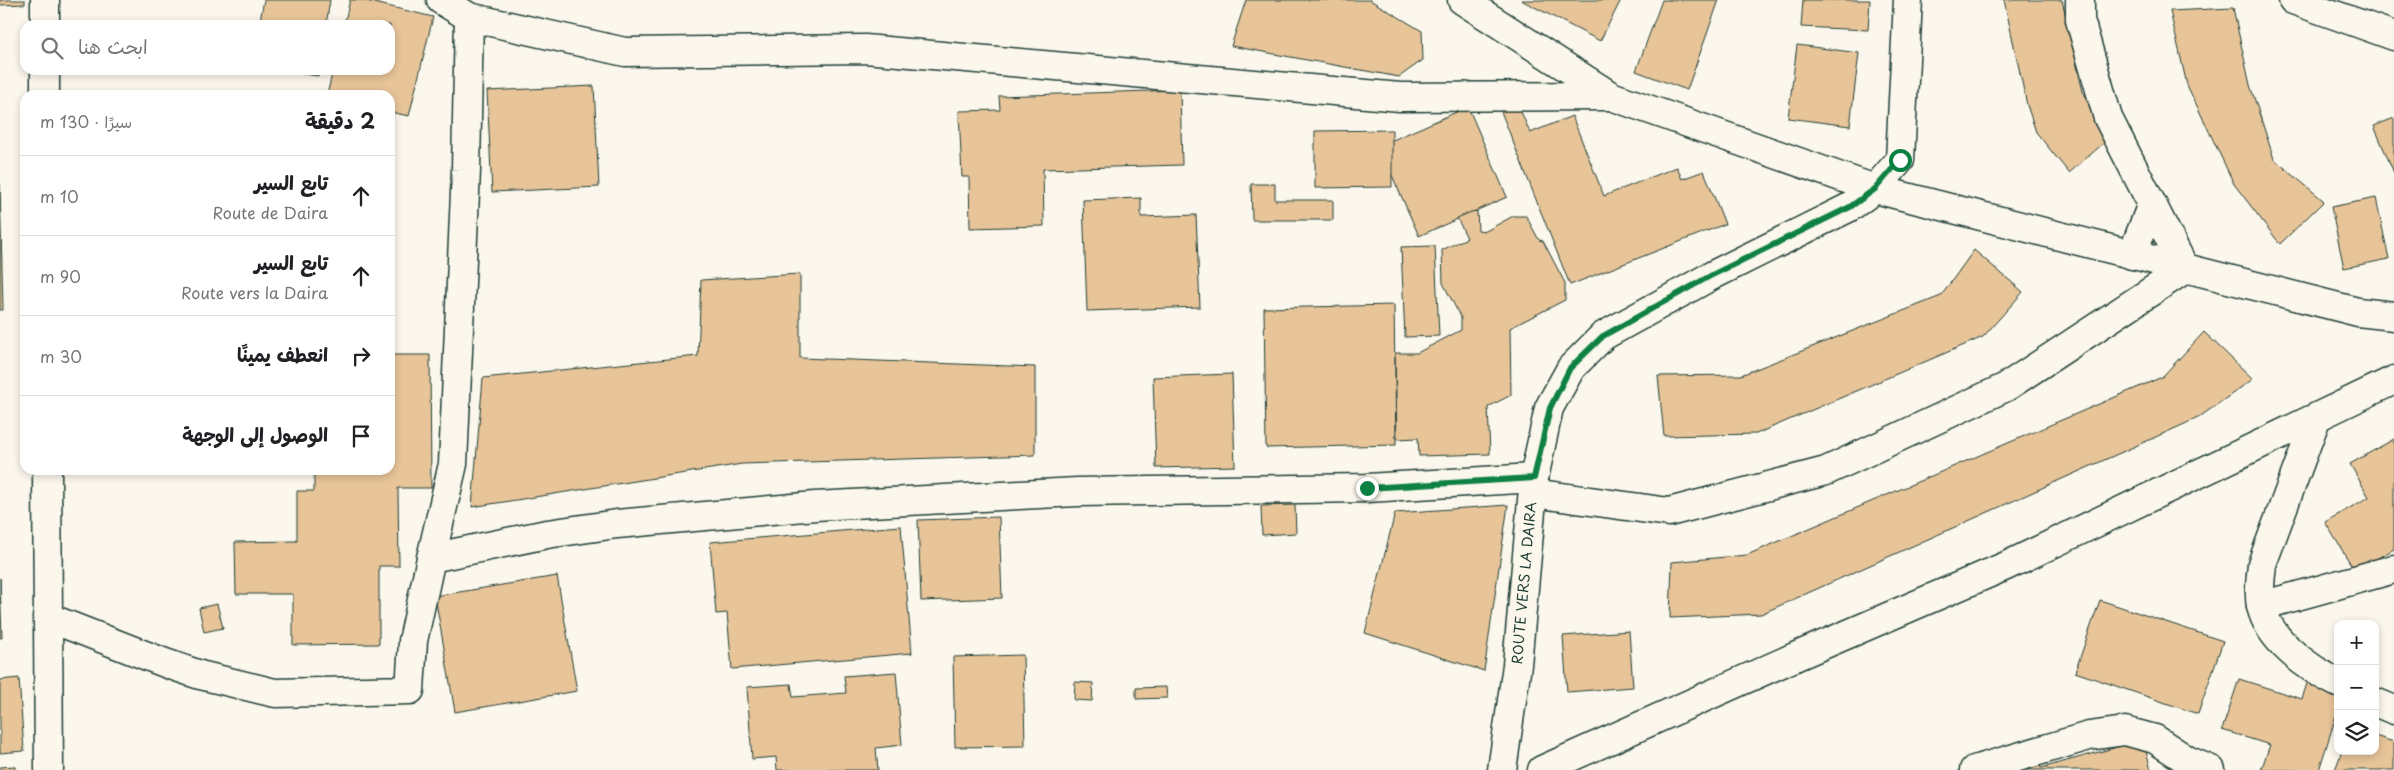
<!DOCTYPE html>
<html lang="ar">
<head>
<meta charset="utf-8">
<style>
	body { margin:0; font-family:"Playpen Sans","Playpen Sans Arabic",sans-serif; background:#f2f2f2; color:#202124; direction:rtl }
	.controls { position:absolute; right:15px; bottom:15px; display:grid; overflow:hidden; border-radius:10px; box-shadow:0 2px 8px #0003 }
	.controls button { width:45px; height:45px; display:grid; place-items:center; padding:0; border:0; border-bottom:1px solid #e0e0e0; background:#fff; color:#202124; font:25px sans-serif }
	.stop { position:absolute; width:15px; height:15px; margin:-11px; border:4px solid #0b8043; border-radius:50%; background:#fff }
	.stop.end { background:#0b8043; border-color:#fff; box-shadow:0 1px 5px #0008 }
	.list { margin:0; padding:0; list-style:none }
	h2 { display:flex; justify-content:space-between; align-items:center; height:65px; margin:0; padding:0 20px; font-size:21px }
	h2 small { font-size:16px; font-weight:400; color:#757577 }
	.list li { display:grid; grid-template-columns:32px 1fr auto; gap:15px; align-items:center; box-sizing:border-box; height:80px; padding:0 20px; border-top:1px solid #e0e0e0 }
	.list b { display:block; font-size:19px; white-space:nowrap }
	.list p { margin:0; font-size:16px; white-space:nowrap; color:#757577 }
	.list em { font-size:16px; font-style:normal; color:#757577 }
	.icon { flex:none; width:28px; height:28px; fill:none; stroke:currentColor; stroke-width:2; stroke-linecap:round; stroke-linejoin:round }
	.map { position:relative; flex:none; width:2394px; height:770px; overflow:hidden; direction:ltr }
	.search { position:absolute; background:#fff; box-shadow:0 2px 8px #0003; left:20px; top:20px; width:375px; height:55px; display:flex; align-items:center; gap:12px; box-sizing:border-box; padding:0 18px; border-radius:15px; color:#757577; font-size:19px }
	.panel { position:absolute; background:#fff; box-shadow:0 2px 8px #0003; left:20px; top:90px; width:375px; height:385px; border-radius:15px; direction:rtl }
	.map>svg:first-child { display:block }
	.building { fill:#e8c499; stroke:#1f3d34 }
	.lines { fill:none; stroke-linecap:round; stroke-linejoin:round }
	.minor-casing { stroke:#1f3d34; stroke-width:31 }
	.minor { stroke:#fbf7ec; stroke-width:28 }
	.route { stroke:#0b8043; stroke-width:6 }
	.labels { text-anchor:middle; stroke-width:4; stroke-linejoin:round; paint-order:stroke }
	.street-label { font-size:14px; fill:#1f3d34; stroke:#fbf7ec }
</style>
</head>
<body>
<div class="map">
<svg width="2394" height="770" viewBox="0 0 2394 770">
	<rect width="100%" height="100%" fill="#fbf7ec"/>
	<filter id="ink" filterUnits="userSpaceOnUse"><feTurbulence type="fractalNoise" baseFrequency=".02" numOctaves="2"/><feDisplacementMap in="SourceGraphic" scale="10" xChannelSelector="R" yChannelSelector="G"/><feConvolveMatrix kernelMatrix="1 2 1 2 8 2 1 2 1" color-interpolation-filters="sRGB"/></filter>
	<g filter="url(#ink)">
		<g class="building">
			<polygon points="0,0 25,0 25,4 0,5"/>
			<polygon points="264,0 330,0 326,25 259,25"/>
			<polygon points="350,0 362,0 433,17 409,116 390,112 390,95 327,95 333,70 390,70 390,25 344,25"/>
			<polygon points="1246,0 1370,0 1422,31 1423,60 1399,77 1231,46"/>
			<polygon points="1521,0 1621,0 1600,41"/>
			<polygon points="1662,0 1719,0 1687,90 1636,71"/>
			<polygon points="1803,0 1870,0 1868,30 1801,27"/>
			<polygon points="2004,0 2062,0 2083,92 2112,136 2069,173 2036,132 2027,105"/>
			<polygon points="2233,8 2250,85 2274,159 2324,201 2280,244 2234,184 2187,85 2170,11"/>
			<polygon points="1797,45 1859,53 1850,126 1788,118"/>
			<polygon points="278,70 319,70 318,76"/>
			<polygon points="594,86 599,187 492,192 487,91"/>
			<polygon points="1180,90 1182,165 1043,169 1044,226 970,228 969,177 962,177 959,111 1000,110 999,96"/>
			<polygon points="1517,102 1530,133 1572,116 1604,196 1677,167 1682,179 1704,171 1725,224 1570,285 1500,109"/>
			<polygon points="1468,107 1507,197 1419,236 1379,146"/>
			<polygon points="2394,118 2394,173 2374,126"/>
			<polygon points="1392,130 1392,187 1315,188 1315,131"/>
			<polygon points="0,184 3,310 0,310"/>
			<polygon points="1251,184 1275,184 1275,200 1333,200 1333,220 1252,220"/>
			<polygon points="1141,198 1141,217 1196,215 1200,307 1087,311 1083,200"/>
			<polygon points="2376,198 2389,259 2344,268 2331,207"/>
			<polygon points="1477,211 1478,230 1486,231 1513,216 1526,216 1539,240 1543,241 1565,283 1565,300 1510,328 1511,395 1488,407 1490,454 1419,456 1418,438 1397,439 1395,353 1417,353 1461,330 1461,318 1443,283 1442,250 1467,238 1457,218 1471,212"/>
			<polygon points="1435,246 1439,336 1405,337 1401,247"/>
			<polygon points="1974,250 2023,292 1983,337 1756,434 1664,436 1658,376 1741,375 1941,296"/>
			<polygon points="800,274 800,358 1035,367 1035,455 742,464 472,507 483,378 698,356 701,280"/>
			<polygon points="1394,305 1396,445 1266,448 1264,308"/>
			<polygon points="2204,332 2253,379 2198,418 1761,614 1670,618 1672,562 1747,555 2162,377"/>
			<polygon points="390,355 430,355 431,488 398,488 399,566 379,566 379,644 293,645 293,594 236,594 235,542 297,541 297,491 314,491 314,470 390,470"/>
			<polygon points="1232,374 1235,466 1156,468 1153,377"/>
			<polygon points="2394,439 2394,549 2355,571 2325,522 2369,497 2350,464"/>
			<polygon points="1295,505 1296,533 1262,535 1261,506"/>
			<polygon points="1508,505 1484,671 1365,633 1395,513"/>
			<polygon points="999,517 1002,598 921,601 918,520"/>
			<polygon points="901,526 912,653 732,669 727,613 716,614 710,542"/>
			<polygon points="557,576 577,691 455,712 435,596"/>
			<polygon points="0,578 2,638 0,638"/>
			<polygon points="2100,600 2223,641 2198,714 2075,672"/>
			<polygon points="217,604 223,628 204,632 199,608"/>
			<polygon points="1629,631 1633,687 1567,692 1563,636"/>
			<polygon points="1023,655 1025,746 955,747 953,657"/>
			<polygon points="896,672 902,745 876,748 878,770 777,770 776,757 752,759 747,687 791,684 793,697 846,693 844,676"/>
			<polygon points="2309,677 2338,686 2338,710 2319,770 2261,770 2270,745 2222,730 2239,679 2302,699"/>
			<polygon points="19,678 24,751 0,753 0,680"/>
			<polygon points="1075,682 1093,683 1092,701 1074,700"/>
			<polygon points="1166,687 1167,698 1136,699 1136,688"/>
			<polygon points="2375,736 2394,742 2394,770 2335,770 2342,751 2375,751"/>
			<polygon points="2143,740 2151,770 2022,770 2040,765 2041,768"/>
			<polygon points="15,766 15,770 0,770 0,767"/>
		</g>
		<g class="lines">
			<defs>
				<g id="minor">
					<polyline points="45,0 45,25"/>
					<polyline points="441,0 469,17 625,52 865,49 1400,97 1611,96"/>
					<polyline points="1462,0 1611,96 1875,189 2358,312 2394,316"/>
					<polyline points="2293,0 2394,36"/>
					<polyline points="45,70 45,95"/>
					<polyline points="2132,255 2152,204"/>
					<path d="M 2316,419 L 2262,564 C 2261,577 2258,592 2261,606 C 2269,641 2308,668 2338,683"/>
					<polyline points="47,470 49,770"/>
					<polyline points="1533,493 1669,512 1826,471 2006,387 2185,269 2108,118 2080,20 2080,0"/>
					<polyline points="431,558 453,464 466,170 469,17"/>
					<polyline points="2261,606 2394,569"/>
					<polyline points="47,617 165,663 200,675 275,693 410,690 413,641 431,558 547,534 617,524 815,506 1077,492 1367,488 1534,478"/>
					<polyline points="2375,702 2394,710"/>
					<polyline points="1502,770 1517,665 1534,478 1549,408 1571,368 1603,336 1713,275 1850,207 1875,189 1900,160 1908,0"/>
					<polyline points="1542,770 1797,656 2006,566 2394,380"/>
					<polyline points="1974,770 2089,736 2125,731 2155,739 2187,760 2211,770"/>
				</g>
			</defs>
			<use href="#minor" class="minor-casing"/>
			<use href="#minor" class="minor"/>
		</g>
	</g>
	<g class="lines" filter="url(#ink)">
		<polyline class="route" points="1367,488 1534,478 1550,408 1570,368 1603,336 1712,275 1850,207 1875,189 1900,160"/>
	</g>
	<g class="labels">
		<g class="street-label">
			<text transform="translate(1524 583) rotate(-85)" y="5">ROUTE VERS LA DAIRA</text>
		</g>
	</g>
</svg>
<div class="controls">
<button>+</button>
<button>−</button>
<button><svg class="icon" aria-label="layers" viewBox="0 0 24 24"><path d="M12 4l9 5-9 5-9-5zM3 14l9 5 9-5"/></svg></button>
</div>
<div class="stop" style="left:1900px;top:160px"></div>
<div class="stop end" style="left:1367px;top:488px"></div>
<div class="search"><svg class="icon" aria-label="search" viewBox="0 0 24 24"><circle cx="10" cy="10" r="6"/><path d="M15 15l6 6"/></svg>ابحث هنا</div>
<section class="panel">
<h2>2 دقيقة<small>سيرًا · 130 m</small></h2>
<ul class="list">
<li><svg class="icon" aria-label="ahead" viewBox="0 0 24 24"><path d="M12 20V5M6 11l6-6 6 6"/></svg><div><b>تابع السير</b><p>Route de Daira</p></div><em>10 m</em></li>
<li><svg class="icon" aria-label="ahead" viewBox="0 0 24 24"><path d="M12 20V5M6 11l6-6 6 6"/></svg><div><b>تابع السير</b><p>Route vers la Daira</p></div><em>90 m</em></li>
<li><svg class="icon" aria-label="right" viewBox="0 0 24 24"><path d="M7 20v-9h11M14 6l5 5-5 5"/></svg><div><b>انعطف يمينًا</b></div><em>30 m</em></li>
<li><svg class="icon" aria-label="arrive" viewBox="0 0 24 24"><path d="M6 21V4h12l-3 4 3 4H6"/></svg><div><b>الوصول إلى الوجهة</b></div></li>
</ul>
</section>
</div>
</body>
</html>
